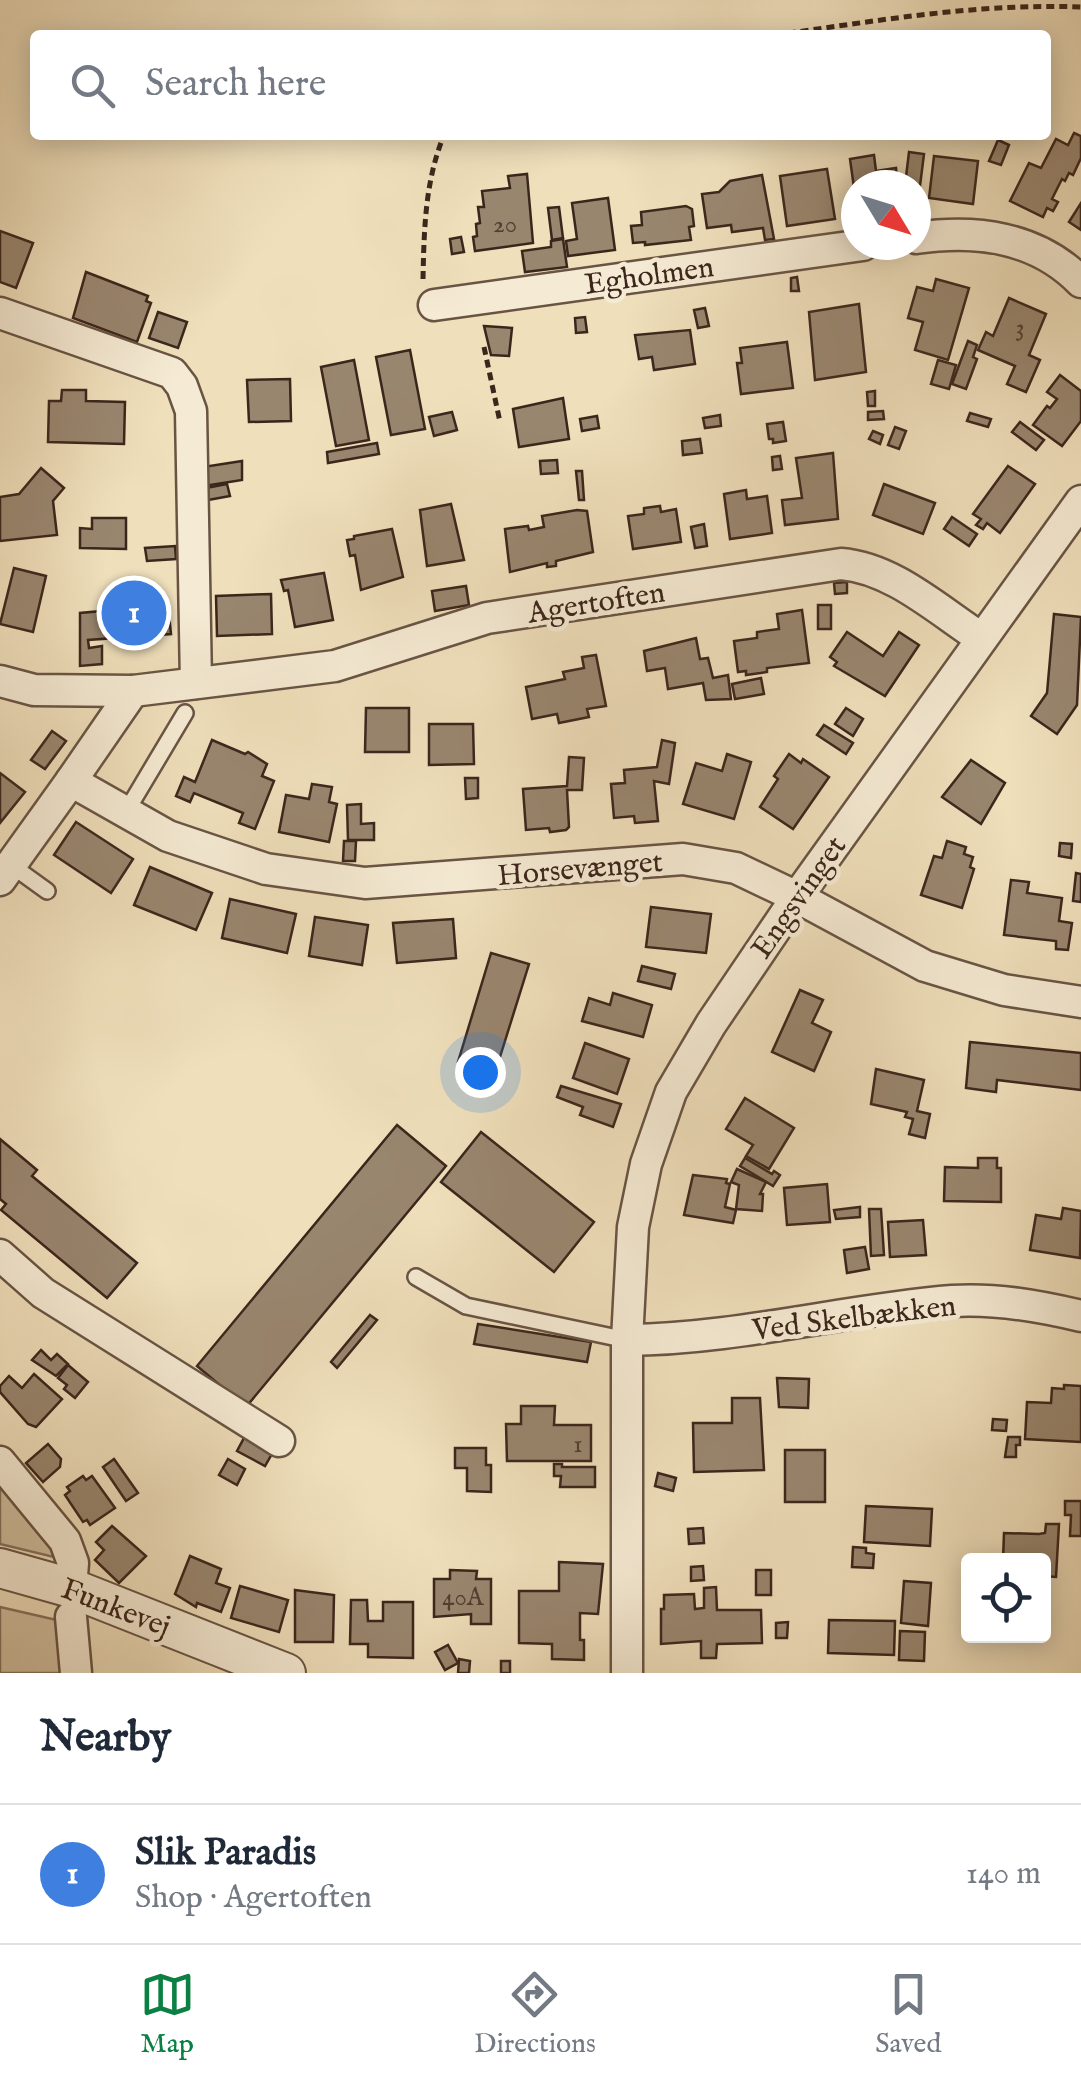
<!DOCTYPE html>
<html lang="en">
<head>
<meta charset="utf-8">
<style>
	body { margin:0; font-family:"IM FELL English",serif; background:#f6f6f7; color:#1f2937 }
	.controls { position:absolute; right:30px; bottom:30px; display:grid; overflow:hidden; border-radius:10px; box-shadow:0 5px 25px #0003 }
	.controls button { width:90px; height:90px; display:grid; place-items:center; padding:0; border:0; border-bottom:2px solid #e0e1e3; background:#fff; color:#1f2937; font:50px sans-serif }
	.compass { position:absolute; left:841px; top:170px; width:90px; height:90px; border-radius:50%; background:#fff; box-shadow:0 5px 25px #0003; rotate:128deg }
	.you { position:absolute; left:480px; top:1072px; width:35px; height:35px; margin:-25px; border:8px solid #fff; border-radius:50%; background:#1a73e8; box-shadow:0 0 0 15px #1a73e833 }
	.badge { display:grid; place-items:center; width:65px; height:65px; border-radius:50%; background:#0b8043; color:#fff; font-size:32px; font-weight:700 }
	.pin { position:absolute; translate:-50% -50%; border:5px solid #fff; box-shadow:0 2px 10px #0006 }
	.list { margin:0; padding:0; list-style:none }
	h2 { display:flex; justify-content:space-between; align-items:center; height:130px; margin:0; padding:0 40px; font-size:42px }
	h2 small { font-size:32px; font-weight:400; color:#747a83 }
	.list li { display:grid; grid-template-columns:65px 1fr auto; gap:30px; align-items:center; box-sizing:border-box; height:140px; padding:0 40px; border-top:2px solid #e0e1e3 }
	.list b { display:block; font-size:38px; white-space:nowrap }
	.list p { margin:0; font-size:32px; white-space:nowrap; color:#747a83 }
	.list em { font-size:32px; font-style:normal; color:#747a83 }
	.icon { flex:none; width:55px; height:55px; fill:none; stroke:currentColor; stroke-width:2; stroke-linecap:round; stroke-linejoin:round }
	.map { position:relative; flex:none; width:1081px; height:1673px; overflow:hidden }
	.search { position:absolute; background:#fff; box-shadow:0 5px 25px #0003; left:30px; right:30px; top:30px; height:110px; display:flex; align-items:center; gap:25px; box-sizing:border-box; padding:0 35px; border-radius:10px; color:#747a83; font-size:38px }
	.sheet { height:270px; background:#fff }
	nav { display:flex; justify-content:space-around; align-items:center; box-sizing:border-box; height:140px; border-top:2px solid #e0e1e3; background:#fff; font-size:28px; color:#747a83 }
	nav a { display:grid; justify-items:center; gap:5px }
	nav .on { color:#0b8043 }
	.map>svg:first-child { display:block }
	.green { fill:#d1c0a0; stroke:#86735e; stroke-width:2.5 }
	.building { fill:#99866f; stroke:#3c261c; stroke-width:2.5 }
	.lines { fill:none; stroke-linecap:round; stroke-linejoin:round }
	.service-casing { stroke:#695444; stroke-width:20 }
	.minor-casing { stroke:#695444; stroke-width:35 }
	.tertiary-casing { stroke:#695444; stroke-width:42 }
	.path { stroke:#3c261c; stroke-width:5; stroke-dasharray:8 5; stroke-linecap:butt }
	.service { stroke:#f5ead3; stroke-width:15 }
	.minor { stroke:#f5ead3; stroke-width:30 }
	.tertiary { stroke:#f5ead3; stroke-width:38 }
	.labels { text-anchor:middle; stroke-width:9; stroke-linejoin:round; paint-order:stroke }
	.number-label { font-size:25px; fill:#533e31 }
	.street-label { font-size:30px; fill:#3c261c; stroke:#f5ead3 }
</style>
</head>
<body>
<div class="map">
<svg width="1081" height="1673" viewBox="0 0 1081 1673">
	<rect width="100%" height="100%" fill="#efdfbb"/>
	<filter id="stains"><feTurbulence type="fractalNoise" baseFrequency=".002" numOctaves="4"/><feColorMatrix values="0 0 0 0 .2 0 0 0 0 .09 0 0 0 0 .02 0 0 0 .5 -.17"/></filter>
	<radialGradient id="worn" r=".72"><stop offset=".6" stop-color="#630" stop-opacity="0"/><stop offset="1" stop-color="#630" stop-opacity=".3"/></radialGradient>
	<g class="green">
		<polygon points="0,1484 58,1558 0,1544"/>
		<polygon points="0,1607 61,1621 64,1673 0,1673"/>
	</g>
	<g class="building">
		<polygon points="1074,133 1081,136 1081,158 1073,175 1069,173 1065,181 1062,179 1052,199 1058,202 1053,211 1047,208 1043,217 1010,201 1029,163 1041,168 1056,139 1068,145"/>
		<polygon points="998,140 1009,145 1001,165 989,161"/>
		<polygon points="909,152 924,154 920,186 905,185"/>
		<polygon points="874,155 876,171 896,168 898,185 856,185 856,202 850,159"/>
		<polygon points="934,156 978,161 973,204 929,198"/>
		<polygon points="827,169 835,219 787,226 780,176"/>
		<polygon points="527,174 533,243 475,251 473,237 477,236 476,224 480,223 478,207 484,207 482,191 510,188 508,176"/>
		<polygon points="762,175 774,239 765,240 763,228 732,232 731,225 707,228 702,194 719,192 730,181"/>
		<polygon points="608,198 615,250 568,256 566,241 577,239 572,203"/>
		<polygon points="1081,203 1081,230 1069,222"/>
		<polygon points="686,206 692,209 694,226 689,227 691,240 645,245 645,242 633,243 631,226 642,225 641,212"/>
		<polygon points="559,207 563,238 552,240 548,208"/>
		<polygon points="0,231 33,243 16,288 0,282"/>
		<polygon points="461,237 464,252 452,254 450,239"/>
		<polygon points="563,239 567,267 525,272 522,251 551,247 551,241"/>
		<polygon points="86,272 148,296 146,301 151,303 137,342 73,318"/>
		<polygon points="797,277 799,291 791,291 791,278"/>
		<polygon points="936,279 969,288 948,360 915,350 923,322 908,318 917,287 933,291"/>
		<polygon points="1009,298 1046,314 1029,355 1040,360 1026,392 1007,384 1015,366 978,350 986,332 993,336"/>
		<polygon points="859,304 866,372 815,380 809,312"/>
		<polygon points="705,308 709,326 698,328 694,310"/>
		<polygon points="158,312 187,322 178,348 149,338"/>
		<polygon points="585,317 587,332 576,333 575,318"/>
		<polygon points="484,326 512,328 509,356 491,355"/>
		<polygon points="690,330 695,364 654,370 652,357 639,359 635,335"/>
		<polygon points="968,341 977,345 973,357 977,359 966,389 952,384"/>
		<polygon points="787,342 793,388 741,394 737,363 742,363 740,348"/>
		<polygon points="410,350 425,429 391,435 376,357"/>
		<polygon points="354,360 369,440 336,446 321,367"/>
		<polygon points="938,360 956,365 949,389 931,384"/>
		<polygon points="1060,375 1081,391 1081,421 1062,446 1033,425 1047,406 1050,408 1057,399 1047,392"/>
		<polygon points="290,379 291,421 249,422 247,380"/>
		<polygon points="62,390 86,390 86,401 125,402 124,444 48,442 49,401 61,401"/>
		<polygon points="875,391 875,406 868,406 867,392"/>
		<polygon points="563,398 569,439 519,447 513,409"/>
		<polygon points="883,411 884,419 868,420 868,412"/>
		<polygon points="452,412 457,430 434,436 429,417"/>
		<polygon points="970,413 991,419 988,427 967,421"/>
		<polygon points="720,415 721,426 705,428 703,418"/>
		<polygon points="597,416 599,428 582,431 580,419"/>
		<polygon points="783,422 786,441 773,443 773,439 769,439 767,424"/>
		<polygon points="1020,422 1044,440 1036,450 1012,432"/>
		<polygon points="895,427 906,431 899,449 888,445"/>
		<polygon points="873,431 883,435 880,444 869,439"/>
		<polygon points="700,439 702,453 683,455 682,441"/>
		<polygon points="377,443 379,454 328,463 327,452"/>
		<polygon points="833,453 838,519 785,525 782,500 802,498 796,458"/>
		<polygon points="780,456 782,469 773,470 772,457"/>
		<polygon points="557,460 558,473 541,474 540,461"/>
		<polygon points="242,461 242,480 204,486 203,467"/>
		<polygon points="1008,466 1035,484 1000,533 987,523 983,529 976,525 981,519 973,514"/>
		<polygon points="41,468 64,488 53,501 57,535 0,541 0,497 19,494"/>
		<polygon points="576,471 582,471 584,500 579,500"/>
		<polygon points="227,484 230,496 208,500 206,488"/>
		<polygon points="884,484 935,503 923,534 873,515"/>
		<polygon points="746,490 747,499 767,496 772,533 730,539 724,494"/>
		<polygon points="451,504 464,560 427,566 420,510"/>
		<polygon points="660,506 661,512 676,509 681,542 633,549 628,516 644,514 644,508"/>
		<polygon points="577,510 587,511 593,552 556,561 556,566 547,567 547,563 510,572 505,529 528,526 529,530 544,527 542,516"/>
		<polygon points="952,517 977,534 969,546 944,529"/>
		<polygon points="92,518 126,518 126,549 80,548 80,528 92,529"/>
		<polygon points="704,524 707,546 695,548 691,527"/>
		<polygon points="392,529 403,577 361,590 355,555 350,556 347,540 354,539 354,536"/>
		<polygon points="175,546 176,559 147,561 145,548"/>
		<polygon points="14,568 46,576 33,632 0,624"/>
		<polygon points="324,573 333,620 295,627 288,590 284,591 281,580"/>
		<polygon points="847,582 847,593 835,594 834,583"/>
		<polygon points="466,586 469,605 435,611 432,591"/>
		<polygon points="271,594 272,634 217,636 216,596"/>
		<polygon points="168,605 171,634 88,640 89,648 102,646 102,664 80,666 80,613"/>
		<rect x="818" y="605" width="13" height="24"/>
		<polygon points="802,610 809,663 767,668 767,672 746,675 746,671 738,672 734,641 757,638 757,632 779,629 777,614"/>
		<polygon points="1054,614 1081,617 1077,705 1057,734 1031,716 1047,693"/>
		<polygon points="847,632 883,656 899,632 919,645 885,696 834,666 837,662 830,657"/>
		<polygon points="696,638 700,659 708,658 713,678 728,675 731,699 706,700 703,683 668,689 665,668 647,671 644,651"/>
		<polygon points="596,655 606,706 587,709 589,717 559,723 557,714 532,719 526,687 565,679 563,672 584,668 582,657"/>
		<polygon points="761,678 764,694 735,699 732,684"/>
		<polygon points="366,708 409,708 409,752 365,752"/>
		<polygon points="846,708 863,719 853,736 835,724"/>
		<polygon points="429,724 473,724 474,764 429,765"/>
		<polygon points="824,725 853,743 846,754 817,735"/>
		<polygon points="52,731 66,741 45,769 31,760"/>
		<polygon points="212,740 245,754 248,752 267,764 262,776 274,781 255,829 239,823 243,813 194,793 190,802 176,796 184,777 195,782"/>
		<polygon points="662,740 675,743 669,784 654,781 658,821 635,823 634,816 614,818 611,784 625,783 624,770 657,767"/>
		<polygon points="727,754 751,762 734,819 683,804 696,763 722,771"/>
		<polygon points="789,754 801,763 803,759 829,777 793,829 760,807 778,779 774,776"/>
		<polygon points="569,757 584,758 582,790 567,790 569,827 566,830 550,832 549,828 526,830 523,789 567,786"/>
		<polygon points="971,760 1005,783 981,824 942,797"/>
		<polygon points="0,773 25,792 0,823"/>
		<polygon points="465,778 478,778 478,798 466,799"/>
		<polygon points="312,784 332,787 329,802 337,804 329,842 279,832 286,795 309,799"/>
		<polygon points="361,804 361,824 374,823 374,840 348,840 347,805"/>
		<polygon points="76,822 133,859 111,893 54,855"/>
		<polygon points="344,841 356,841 355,861 343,861"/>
		<polygon points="947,841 966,847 964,854 973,857 970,867 974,869 962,908 921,895 934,856 942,858"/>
		<polygon points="1060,843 1072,844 1071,858 1059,856"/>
		<polygon points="150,867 212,893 196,930 134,905"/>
		<polygon points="1076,873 1081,874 1081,902 1073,901"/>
		<polygon points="1011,880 1029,882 1027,893 1062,898 1059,921 1072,923 1068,950 1056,949 1056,941 1004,935"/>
		<polygon points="230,899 296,914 287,953 222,938"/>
		<polygon points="651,907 711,914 706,953 646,947"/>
		<polygon points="315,917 368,925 362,965 309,956"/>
		<polygon points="453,919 456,958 397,963 393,923"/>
		<polygon points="491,953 529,964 495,1073 458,1062"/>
		<polygon points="642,966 675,974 671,989 638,981"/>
		<polygon points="800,990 823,1000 812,1023 831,1032 814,1071 772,1052"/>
		<polygon points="613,993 652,1005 643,1037 582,1021 589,998 610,1005"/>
		<polygon points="970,1042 1081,1053 1081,1090 997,1080 996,1092 966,1088"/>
		<polygon points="585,1043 629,1059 617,1094 573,1078"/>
		<polygon points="876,1069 924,1080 917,1111 930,1114 925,1138 909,1134 913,1119 905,1117 907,1112 871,1104"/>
		<polygon points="561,1086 621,1104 613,1127 580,1115 583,1107 557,1097"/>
		<polygon points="745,1098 794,1128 769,1169 746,1156 753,1145 726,1129"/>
		<polygon points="397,1125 446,1166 246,1407 197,1366"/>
		<polygon points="481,1132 594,1222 554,1272 441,1182"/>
		<polygon points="0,1139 37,1170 32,1176 137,1263 107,1298 1,1210 6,1204 0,1199"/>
		<polygon points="745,1158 772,1174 774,1171 780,1175 773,1186 740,1166"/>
		<polygon points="978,1158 997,1158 997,1168 1001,1168 1001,1202 944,1201 945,1167 978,1168"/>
		<polygon points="737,1169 766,1182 760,1194 763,1194 762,1211 736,1209 739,1185 731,1182"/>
		<polygon points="693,1175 727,1179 726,1183 730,1184 725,1207 736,1210 733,1223 684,1215"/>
		<polygon points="827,1184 830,1222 787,1225 784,1188"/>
		<polygon points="860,1207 860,1217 836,1219 834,1210"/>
		<polygon points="1063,1208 1081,1211 1080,1258 1030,1250 1036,1215 1061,1219"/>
		<polygon points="869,1209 881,1209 884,1255 871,1256"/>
		<polygon points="923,1220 926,1255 890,1257 888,1222"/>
		<polygon points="865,1247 869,1269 847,1273 844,1250"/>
		<polygon points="370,1315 377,1320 337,1368 331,1362"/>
		<polygon points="478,1324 591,1342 587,1362 474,1344"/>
		<polygon points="41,1350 51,1360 57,1354 68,1364 56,1376 32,1360"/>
		<polygon points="68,1365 88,1382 75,1398 64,1389 67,1385 58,1378"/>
		<polygon points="34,1374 62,1399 36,1427 28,1424 0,1392 0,1386 9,1376 22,1388"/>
		<polygon points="777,1378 809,1379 808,1408 779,1407"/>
		<polygon points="1064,1385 1081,1386 1081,1442 1025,1439 1027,1402 1051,1403 1052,1388 1064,1389"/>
		<polygon points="732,1398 760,1398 764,1470 694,1472 693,1423 732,1423"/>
		<polygon points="521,1406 555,1406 554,1425 591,1425 591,1461 507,1461 506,1424 521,1424"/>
		<polygon points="993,1419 1007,1420 1006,1431 992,1430"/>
		<polygon points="1008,1437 1020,1437 1020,1445 1016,1445 1016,1457 1005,1457"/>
		<polygon points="244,1438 273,1452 265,1466 237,1451"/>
		<polygon points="48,1444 61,1459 60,1467 43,1482 26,1463"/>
		<polygon points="455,1448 486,1448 486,1465 491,1465 491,1492 467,1491 467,1468 455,1468"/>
		<rect x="785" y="1450" width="40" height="52"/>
		<polygon points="114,1459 138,1493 126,1501 103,1467"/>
		<polygon points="228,1459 245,1469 237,1485 219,1475"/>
		<polygon points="554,1464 562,1464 562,1467 595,1467 595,1487 560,1487 561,1476 554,1476"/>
		<polygon points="658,1473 676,1478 673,1491 655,1486"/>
		<polygon points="83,1476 86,1480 92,1476 115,1508 90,1525 87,1520 83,1522 65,1495 70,1491 67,1487"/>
		<polygon points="1065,1501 1081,1501 1081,1536 1070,1536 1071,1515 1065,1515"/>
		<polygon points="866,1506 932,1509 930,1546 864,1542"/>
		<polygon points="1046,1524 1059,1524 1056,1577 1044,1576 1044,1560 1003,1560 1004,1533 1039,1534 1045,1533"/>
		<polygon points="112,1526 146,1556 119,1583 95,1560 104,1550 96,1542"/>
		<polygon points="703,1528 704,1543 689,1544 688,1529"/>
		<polygon points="853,1547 866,1548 866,1553 874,1554 873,1568 852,1567"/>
		<polygon points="190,1556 221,1569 216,1583 230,1588 221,1612 197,1603 196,1607 175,1594"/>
		<polygon points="559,1562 603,1564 598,1614 580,1613 580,1640 584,1640 584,1660 552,1659 552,1644 519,1643 519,1591 559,1591"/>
		<polygon points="703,1566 704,1580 691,1581 691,1567"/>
		<polygon points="450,1570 477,1571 476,1579 491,1579 491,1624 471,1624 471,1614 434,1617 434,1579 450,1579"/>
		<rect x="756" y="1570" width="15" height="25"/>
		<polygon points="904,1581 931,1583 928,1626 901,1623"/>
		<polygon points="240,1586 288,1600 279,1632 231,1618"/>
		<polygon points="716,1587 717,1610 761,1610 762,1643 717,1644 716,1658 701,1658 701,1641 661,1644 661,1609 664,1609 664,1595 694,1594 695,1609 704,1608 704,1588"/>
		<polygon points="295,1590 334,1595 333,1642 295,1642"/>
		<polygon points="351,1600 367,1600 368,1621 383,1621 383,1602 413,1602 413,1658 368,1657 368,1644 350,1644"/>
		<polygon points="829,1620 895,1621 894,1655 828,1653"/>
		<polygon points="788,1622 787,1638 776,1638 776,1623"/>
		<polygon points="900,1631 925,1632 924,1661 899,1660"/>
		<polygon points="448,1645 458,1663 445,1670 435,1652"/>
		<polygon points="459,1659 470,1661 469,1673 458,1673"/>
		<rect x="501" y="1661" width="9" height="12"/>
	</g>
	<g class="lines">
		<defs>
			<g id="service">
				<polyline points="126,812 185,713"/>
				<polyline points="11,865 47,891"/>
				<polyline points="416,1277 466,1306 627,1340"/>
			</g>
			<g id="minor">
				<path d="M 916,238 C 976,229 1037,237 1081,282"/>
				<polyline points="434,305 863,245"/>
				<polyline points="0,313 172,373 182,386 191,411 196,683"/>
				<path d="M 0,681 L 34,690 L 133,691 L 335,666 L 487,618 L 841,564 C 893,568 939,611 981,638"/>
				<polyline points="71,781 133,691"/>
				<polyline points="0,880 71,781 168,836 266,869 365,883 683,859 736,868 797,897 925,966 1004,990 1081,1002"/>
				<polyline points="0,1255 43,1293 279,1441"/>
				<path d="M 627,1340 C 737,1339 843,1310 952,1301 C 995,1298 1039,1306 1081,1316"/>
				<polyline points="0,1462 65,1541 73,1563 71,1588"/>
				<polyline points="71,1617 76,1673"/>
				<polyline points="627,1673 627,1340 633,1227 646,1164 671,1092 711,1024 797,897 1081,501"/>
			</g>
			<polyline id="tertiary" points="0,1568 71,1588 286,1673"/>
		</defs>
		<use href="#service" class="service-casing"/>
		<use href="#minor" class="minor-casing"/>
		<use href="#tertiary" class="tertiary-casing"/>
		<g class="path">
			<path d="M 775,35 C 876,21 978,3 1081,7"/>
			<path d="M 423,279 C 424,230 425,181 444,135"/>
			<polyline points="484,347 500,422"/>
		</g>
		<use href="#service" class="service"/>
		<use href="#minor" class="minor"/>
		<use href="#tertiary" class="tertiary"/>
	</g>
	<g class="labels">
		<g class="number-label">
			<text x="505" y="232">20</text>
			<text x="1020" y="335">3</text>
			<text x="578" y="1452">1</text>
			<text x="463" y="1605">40A</text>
		</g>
		<g class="street-label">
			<text transform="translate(649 275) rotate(-8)" y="10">Egholmen</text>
			<text transform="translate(596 602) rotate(-9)" y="10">Agertoften</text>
			<text transform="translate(580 868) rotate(-5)" y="10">Horsevænget</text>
			<text transform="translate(798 897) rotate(-55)" y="10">Engsvinget</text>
			<text transform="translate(854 1317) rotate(-7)" y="10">Ved Skelbækken</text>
			<text transform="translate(116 1607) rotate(21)" y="10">Funkevej</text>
		</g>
	</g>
	<rect width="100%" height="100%" filter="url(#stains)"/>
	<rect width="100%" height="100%" fill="url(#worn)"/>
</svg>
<div class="controls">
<button><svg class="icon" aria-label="locate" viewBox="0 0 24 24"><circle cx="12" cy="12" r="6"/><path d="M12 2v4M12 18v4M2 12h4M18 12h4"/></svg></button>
</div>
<svg class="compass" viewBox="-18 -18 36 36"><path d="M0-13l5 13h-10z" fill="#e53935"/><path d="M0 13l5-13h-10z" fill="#747a83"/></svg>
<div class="you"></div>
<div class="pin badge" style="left:134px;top:613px;background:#3f7fe0">1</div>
<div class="search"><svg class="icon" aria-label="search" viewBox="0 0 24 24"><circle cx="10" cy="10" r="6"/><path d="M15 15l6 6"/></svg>Search here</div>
</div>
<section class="sheet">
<h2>Nearby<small></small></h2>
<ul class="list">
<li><span class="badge" style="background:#3f7fe0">1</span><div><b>Slik Paradis</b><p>Shop · Agertoften</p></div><em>140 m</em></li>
</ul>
</section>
<nav>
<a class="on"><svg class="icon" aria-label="map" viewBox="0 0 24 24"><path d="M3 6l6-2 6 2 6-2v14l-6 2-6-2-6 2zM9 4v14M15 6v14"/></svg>Map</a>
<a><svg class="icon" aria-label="directions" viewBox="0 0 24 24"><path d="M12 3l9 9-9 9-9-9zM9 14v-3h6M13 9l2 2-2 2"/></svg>Directions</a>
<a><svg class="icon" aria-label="saved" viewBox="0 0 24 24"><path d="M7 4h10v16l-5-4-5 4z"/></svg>Saved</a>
</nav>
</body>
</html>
